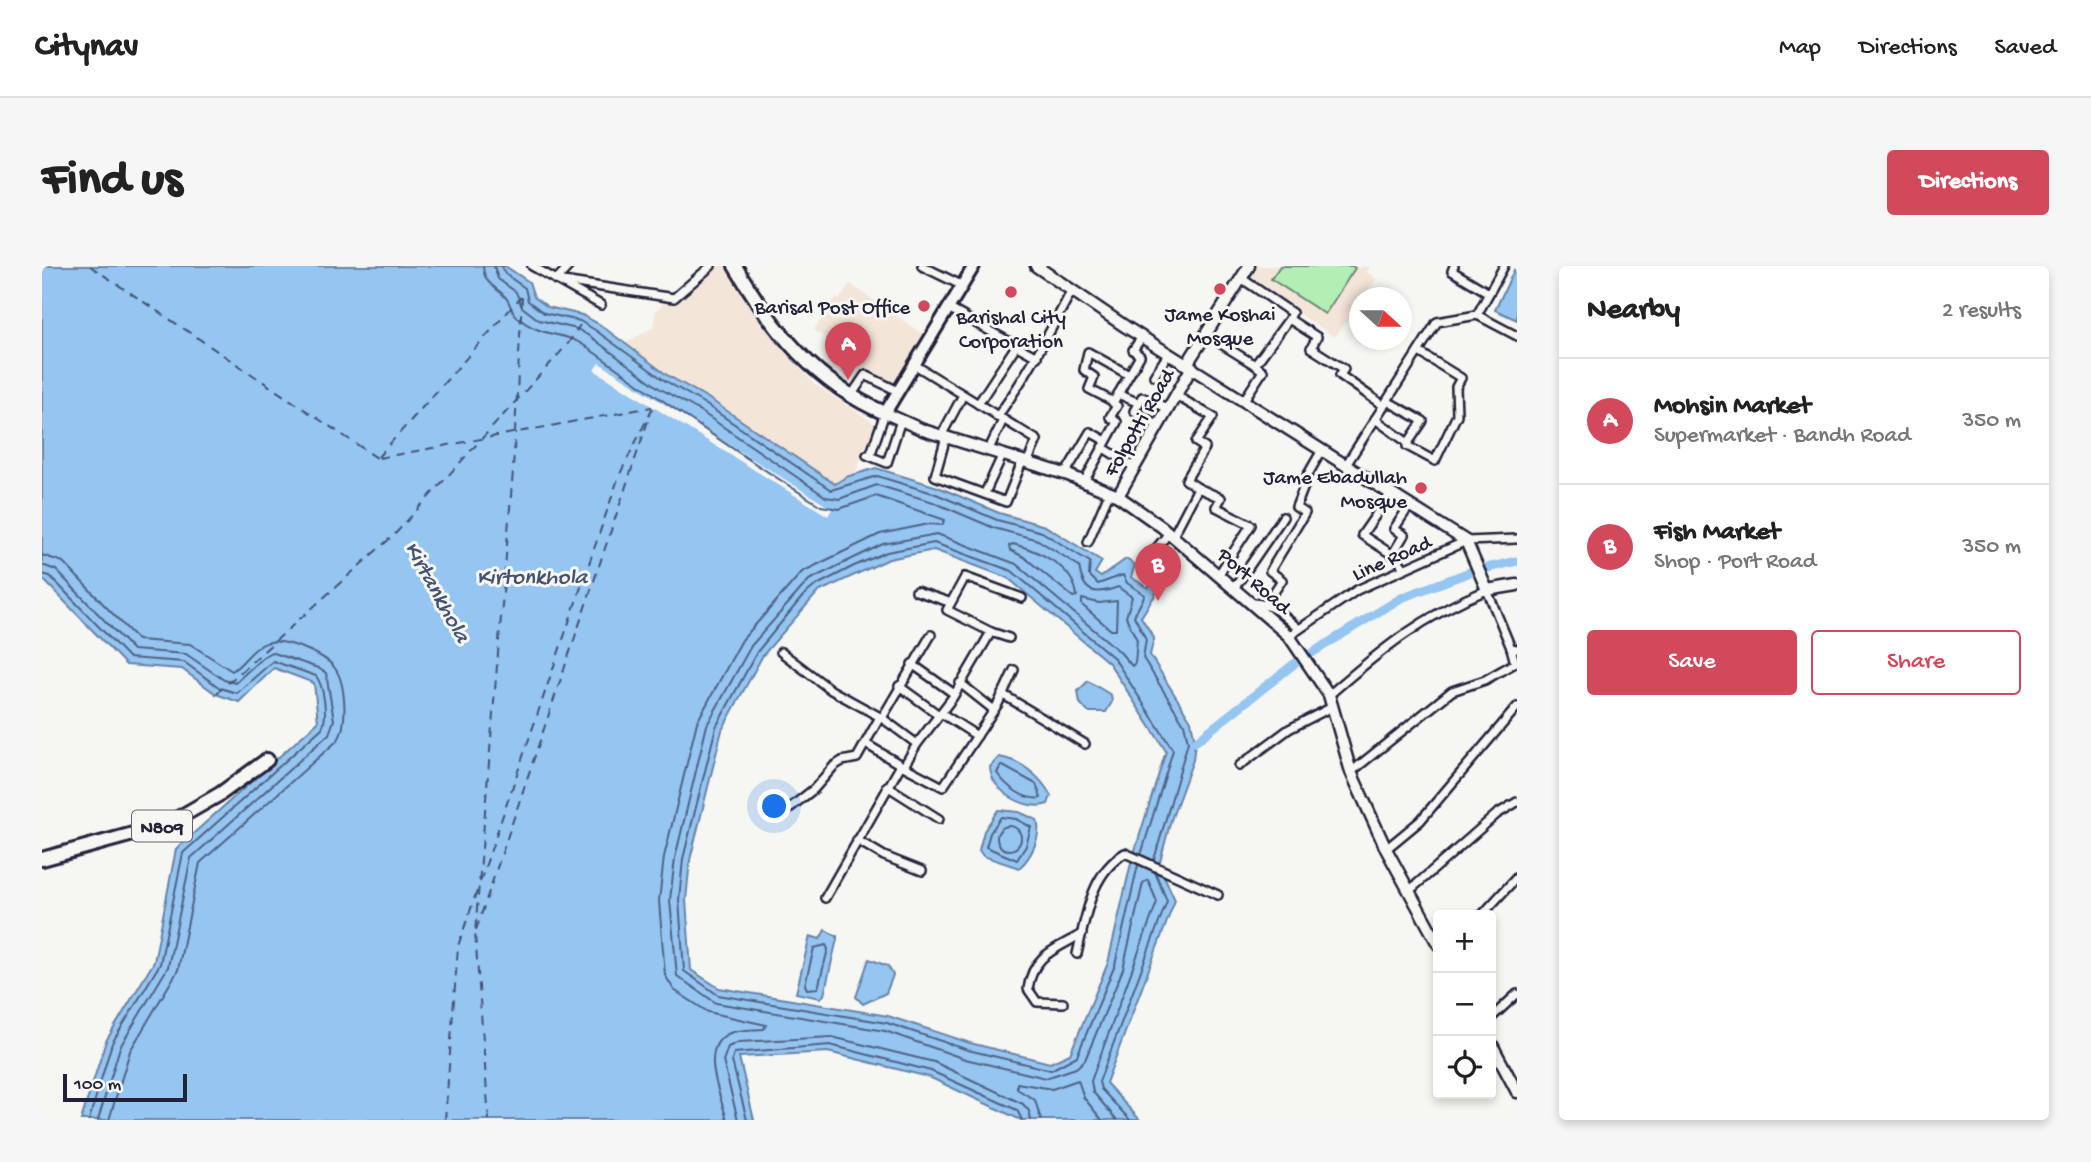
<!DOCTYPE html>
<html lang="en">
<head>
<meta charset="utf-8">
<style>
	body { margin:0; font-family:"Gochi Hand",sans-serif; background:#f6f6f6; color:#222 }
	.controls { position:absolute; right:21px; bottom:21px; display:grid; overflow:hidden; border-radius:7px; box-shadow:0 4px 10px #0003 }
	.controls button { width:63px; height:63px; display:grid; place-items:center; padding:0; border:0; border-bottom:2px solid #e0e0e0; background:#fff; color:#222; font:35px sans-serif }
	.compass { position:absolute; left:1307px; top:21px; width:63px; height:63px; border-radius:50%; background:#fff; box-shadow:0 4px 10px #0003; rotate:111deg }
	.scale { position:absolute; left:21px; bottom:18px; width:124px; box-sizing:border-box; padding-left:7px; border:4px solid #22223b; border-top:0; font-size:19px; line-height:24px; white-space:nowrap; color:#22223b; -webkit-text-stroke:5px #f6f6f2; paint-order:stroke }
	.you { position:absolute; left:733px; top:541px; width:24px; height:24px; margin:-18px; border:5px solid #fff; border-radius:50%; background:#1a73e8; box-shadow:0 0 0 10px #1a73e833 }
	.badge { display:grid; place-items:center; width:46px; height:46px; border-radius:50%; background:#d1495b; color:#fff; font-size:23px; font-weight:700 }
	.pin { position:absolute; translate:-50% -58px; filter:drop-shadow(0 2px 4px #0008) }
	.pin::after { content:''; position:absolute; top:37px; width:24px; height:21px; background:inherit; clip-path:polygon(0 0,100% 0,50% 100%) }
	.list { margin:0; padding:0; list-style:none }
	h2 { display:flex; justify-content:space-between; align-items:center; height:91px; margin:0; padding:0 28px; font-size:30px }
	h2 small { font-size:23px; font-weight:400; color:#767676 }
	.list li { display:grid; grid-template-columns:46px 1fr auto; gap:21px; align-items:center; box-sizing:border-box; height:126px; padding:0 28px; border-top:2px solid #e0e0e0 }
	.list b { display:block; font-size:26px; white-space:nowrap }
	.list p { margin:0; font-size:23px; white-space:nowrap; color:#767676 }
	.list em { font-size:23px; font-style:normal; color:#767676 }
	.actions { display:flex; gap:14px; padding:21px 28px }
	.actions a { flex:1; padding:16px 0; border:2px solid #d1495b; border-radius:7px; text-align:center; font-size:24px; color:#d1495b }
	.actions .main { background:#d1495b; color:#fff }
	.icon { flex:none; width:38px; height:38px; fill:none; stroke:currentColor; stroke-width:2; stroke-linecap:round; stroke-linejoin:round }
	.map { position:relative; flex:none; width:1475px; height:854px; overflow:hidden; border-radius:7px }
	header { display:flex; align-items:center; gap:42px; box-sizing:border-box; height:98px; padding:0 35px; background:#fff; border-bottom:2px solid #e0e0e0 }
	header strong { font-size:33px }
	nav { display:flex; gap:38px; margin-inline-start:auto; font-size:24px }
	.intro { display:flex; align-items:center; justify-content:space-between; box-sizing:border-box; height:168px; padding:0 42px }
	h1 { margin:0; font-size:49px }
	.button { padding:18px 32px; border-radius:7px; background:#d1495b; color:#fff; font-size:24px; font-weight:700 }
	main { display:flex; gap:42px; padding:0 42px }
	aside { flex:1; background:#fff; border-radius:7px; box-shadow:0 4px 10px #0003 }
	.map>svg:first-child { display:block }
	.built { fill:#f4e5d9 }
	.green { fill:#b3efb4; stroke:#6a8878; stroke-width:2 }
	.water { fill:#95c5f1; stroke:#6784a8; stroke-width:2; fill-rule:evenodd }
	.pier { fill:#f6f6f2 }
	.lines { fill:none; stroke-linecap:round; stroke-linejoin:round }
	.shore { stroke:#506384; stroke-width:2 }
	.canal { stroke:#95c5f1; stroke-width:9 }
	.ferry { stroke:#445372; stroke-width:2; stroke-dasharray:9 7; stroke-linecap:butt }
	.street-casing { stroke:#22223b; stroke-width:12 }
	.secondary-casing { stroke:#22223b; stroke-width:15 }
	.primary-casing { stroke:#22223b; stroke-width:16 }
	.highway-casing { stroke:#22223b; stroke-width:18 }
	.street { stroke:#f6f6f2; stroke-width:7 }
	.secondary { stroke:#f6f6f2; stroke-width:10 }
	.primary { stroke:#f6f6f2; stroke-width:10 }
	.highway { stroke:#f6f6f2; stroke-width:12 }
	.poi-dot { fill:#d1495b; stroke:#f6f6f2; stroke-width:2.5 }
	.labels { text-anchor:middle; stroke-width:6; stroke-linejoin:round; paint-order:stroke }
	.shield { fill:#f6f6f2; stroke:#626272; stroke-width:2 }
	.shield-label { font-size:19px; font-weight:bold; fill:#22223b }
	.poi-label { font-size:21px; fill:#22223b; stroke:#f6f6f2; text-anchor:end }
	.street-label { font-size:21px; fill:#22223b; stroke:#f6f6f2 }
	.water-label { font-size:23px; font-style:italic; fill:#445372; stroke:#f6f6f2 }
</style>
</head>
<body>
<header>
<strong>Citynav</strong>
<nav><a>Map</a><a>Directions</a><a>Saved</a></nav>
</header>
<div class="intro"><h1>Find us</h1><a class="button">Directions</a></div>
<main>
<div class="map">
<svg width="1475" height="854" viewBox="0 0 1475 854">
	<rect width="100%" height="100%" fill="#f6f6f2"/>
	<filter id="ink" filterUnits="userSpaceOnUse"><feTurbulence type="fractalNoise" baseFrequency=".0143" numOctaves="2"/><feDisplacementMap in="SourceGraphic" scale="14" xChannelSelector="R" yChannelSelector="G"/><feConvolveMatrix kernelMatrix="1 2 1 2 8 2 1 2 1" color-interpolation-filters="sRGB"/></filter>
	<g filter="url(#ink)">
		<g class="built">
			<polygon points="671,0 683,0 718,56 772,118 834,158 805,226 550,98 611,61 614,44"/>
			<polygon points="1210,0 1238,0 1229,14 1328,0 1325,6 1334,13 1321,31 1318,32 1317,37 1293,71 1202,13"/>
			<polygon points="808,18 885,71 849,124 797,88 800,83 772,64 794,32 797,34"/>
		</g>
		<polygon class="green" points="1238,0 1310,0 1313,2 1283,48 1229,13"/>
		<g class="water">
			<path d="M 0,0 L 463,0 L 487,16 L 492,31 L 506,41 L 540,49 L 557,58 L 625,109 L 666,132 L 793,218 L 804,211 L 834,202 L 896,221 L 957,247 L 1003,260 L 1060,295 L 1053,307 L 1059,311 L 1084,293 L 1093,299 L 1089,311 L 1106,322 L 1111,313 L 1115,326 L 1099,351 L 1112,372 L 1108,389 L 1149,455 L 1153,476 L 1151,494 L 1129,554 L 1117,599 L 1133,634 L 1064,817 L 1098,854 L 979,854 L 887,811 L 786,786 L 697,791 L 712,854 L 39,854 L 64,775 L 112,696 L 134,583 L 276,456 L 272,417 L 232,402 L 197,436 L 174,428 L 140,403 L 84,399 L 0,312 ZM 892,284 L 966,312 L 1067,397 L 1124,485 L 1089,597 L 1066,697 L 1028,788 L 1008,797 L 928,777 L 846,750 L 677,722 L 649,704 L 644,634 L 648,594 L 680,464 L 721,389 L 776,326 L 847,293 Z"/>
			<polygon points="1474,0 1475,0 1475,54 1453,44"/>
			<polygon points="1046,415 1069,429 1070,436 1064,446 1046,446 1038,437 1036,425"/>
			<path d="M 957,491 C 979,494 999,511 1009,530 L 1006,538 C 985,546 948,525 948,501 Z"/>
			<path d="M 956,544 L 977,546 L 995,554 C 1000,570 989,592 977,602 L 941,590 L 937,584 L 942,565 Z"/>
			<polygon points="783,664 795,670 795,673 782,729 778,732 754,727 768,670 778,673"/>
			<polygon points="827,693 846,700 851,709 844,727 821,738 814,731"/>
		</g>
		<polygon class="pier" points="557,97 790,243 786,250 552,104"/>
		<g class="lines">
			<g class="shore">
				<path d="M 441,0 C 442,20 455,20 465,33 C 469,39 469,46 475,51 C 501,73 522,65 543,80 C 621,135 699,190 779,240 L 797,243 L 834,230 L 903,254 L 900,259 L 887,258 L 838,268 L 760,306 L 700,374 L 655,456 L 622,591 L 617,635 L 623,709 L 632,724 L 666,746 L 724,759 L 722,763 C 711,764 698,763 688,767 C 655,780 679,830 685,854"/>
				<path d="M 452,0 L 456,13 L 474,26 L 480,41 L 497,54 L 535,63 L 549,71 L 617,122 L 658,145 L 784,231 L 797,233 L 835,219 L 891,236 L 952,262 L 996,274 L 1037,300 C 1041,327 1052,330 1076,321 L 1090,331 L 1084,351 L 1095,374 L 1093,397 L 1090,400 L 1077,385 L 974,298 L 895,268 L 841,278 L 767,314 L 709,380 L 665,459 L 633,592 L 628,634 L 635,710 L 674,737 L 843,765 L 923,793 L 1004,812 L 1034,802 L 1043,794 L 1081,703 L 1101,617 L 1106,614 L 1115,636 L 1049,815 L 1051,826 L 1075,854"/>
				<polyline points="460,0 463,8 483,22 486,35 502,47 538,55 553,64 622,114 663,138 789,224 835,210 894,228 955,254 1000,266 1048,296 1047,309 1056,318 1081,309 1085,317 1103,329 1092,350 1104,373 1101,392 1142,458 1146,476 1112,594"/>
				<path d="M 971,278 C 998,285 1032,301 1035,330 L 1031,331 L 982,291 L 968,284 L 967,280 Z"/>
				<path d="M 0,289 L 21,296 L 96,374 L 148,378 L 190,405 C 203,397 211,379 228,376 C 243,373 282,388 292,401 C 304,416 306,458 296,474 L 158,597 L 136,704 L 88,785 L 67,854"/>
				<polyline points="0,299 14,304 91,384 144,388 182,414 193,417 221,391 229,386 276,402 284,407 292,454 287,468 149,592 126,701 78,781 56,854"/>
				<path d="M 0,308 L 8,310 L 87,392 L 142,396 L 178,422 L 195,427 L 231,395 L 274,410 C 282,420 286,451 280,462 L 141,587 L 118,698 L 70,777 L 47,854"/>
				<polygon points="1040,333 1057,337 1075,335 1074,364 1069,364 1040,339"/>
				<path d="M 959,499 L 994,518 L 999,532 C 982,535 964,520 955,507 Z"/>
				<polygon points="959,551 974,553 989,561 984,580 975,594 944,581 948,567"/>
				<circle cx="967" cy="572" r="12"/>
				<polyline points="1096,599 1073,699 1035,790 1009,804 926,784 845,757 676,729 642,705 637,634 641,593 674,461 715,386 761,330 773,320 812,300 845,286 892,277 970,305 1072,392 1131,484 1099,589"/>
				<polygon points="784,679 786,683 776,722 765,723 763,719 772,682"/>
				<polyline points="696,854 681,795 686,781 697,776 790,771 892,796 981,838 987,845 989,854"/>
				<polyline points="705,854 690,795 692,787 788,779 889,805 975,844 980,854"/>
				<polyline points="999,854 993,834 975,823 975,817 1010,823 1036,814 1042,832 1060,854"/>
				<polyline points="1088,854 1059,823 1057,816 1125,635 1113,606"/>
			</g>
			<polyline class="canal" points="1153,476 1252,398 1359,332 1428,306 1475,295"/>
			<g class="ferry">
				<polyline points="48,0 335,192"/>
				<polyline points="336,191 479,31"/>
				<polyline points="337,192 610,141"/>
				<polyline points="174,428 354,267 525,79 538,59"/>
				<polyline points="438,616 577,210 611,141"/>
				<polyline points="434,664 608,149"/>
				<polyline points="403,854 416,680 435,625"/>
				<polyline points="447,854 433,667 471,205 480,31"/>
			</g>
			<defs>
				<g id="street">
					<polyline points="490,0 559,39"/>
					<polyline points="880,0 921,20"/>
					<polyline points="1412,0 1410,5 1447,27"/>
					<polyline points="1199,12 1250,47 1247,53 1275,71 1269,82 1302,103 1298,109 1342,140"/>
					<polyline points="514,14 632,32 669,0"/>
					<polyline points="514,14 527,0"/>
					<polyline points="908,43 995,91"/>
					<polyline points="1435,49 1475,70"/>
					<polyline points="1163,68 1213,99"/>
					<polyline points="873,99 995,174 985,197"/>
					<polyline points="1112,110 1127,87"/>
					<polyline points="1076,128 1097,137"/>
					<polyline points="809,130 823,109 856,125"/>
					<polyline points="1202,134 1221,105 1213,99 1247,53"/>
					<polyline points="1072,136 1047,123 1052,111 1042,104 1046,86 1087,109"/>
					<polyline points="936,138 974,80"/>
					<path d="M 955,151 C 985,110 1006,69 1030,24"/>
					<polyline points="1333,153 1366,177 1381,155 1345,135"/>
					<polyline points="1115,159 1092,145 1100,131 1125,142"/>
					<polyline points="899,170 921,129"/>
					<polyline points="904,171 893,210 964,236 980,196"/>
					<polyline points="1366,177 1365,180 1393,195 1415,149 1414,121 1419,112 1377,86"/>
					<polyline points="1060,181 1092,201"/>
					<polyline points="946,185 961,154"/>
					<polyline points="825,189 845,197 859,154"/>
					<polyline points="828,190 843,147"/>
					<polyline points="1304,199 1395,56 1435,49 1462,0"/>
					<polyline points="1023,208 1048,166 1064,175"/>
					<polyline points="1042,216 1075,156 1068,151 1075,140 1071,137 1098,90 1091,84 1100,71"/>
					<polyline points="1156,222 1179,232 1174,241 1209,259 1177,308"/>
					<polyline points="943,227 960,190"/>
					<polyline points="1349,227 1320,269 1354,291 1362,302"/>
					<polyline points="1131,270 1156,222 1144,214 1163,182 1154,176 1171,151 1133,129"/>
					<polyline points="1046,276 1067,227"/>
					<polyline points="1350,289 1362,269 1352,263 1368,239"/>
					<polyline points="1111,304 1102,297 1127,267"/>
					<polyline points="1193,321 1241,251"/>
					<polyline points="874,325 907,336"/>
					<path d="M 1212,337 C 1234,339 1241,350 1257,363"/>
					<polyline points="1224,338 1240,314 1228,305 1263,247 1254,241 1263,218 1261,217 1280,184"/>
					<polyline points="949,366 905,344 923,311 980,332"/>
					<polyline points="1247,370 1315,324 1424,275 1475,273"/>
					<polyline points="739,386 789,424 840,452 889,369"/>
					<polyline points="870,398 911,427"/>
					<polyline points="918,417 952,444"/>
					<polyline points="857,420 897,449"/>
					<polyline points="960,428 1043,478"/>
					<path d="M 1287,429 C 1339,384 1380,350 1445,324 L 1469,382 L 1475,383"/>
					<polyline points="899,447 935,470"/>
					<polyline points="840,452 875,478 862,500"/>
					<polyline points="824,478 859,499"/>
					<polyline points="875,478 911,431 949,366 967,372"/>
					<polyline points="1197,500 1247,463 1290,441"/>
					<polyline points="1309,506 1410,425 1443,414 1473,397 1469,382"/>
					<polyline points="845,520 897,553"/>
					<polyline points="736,551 772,523 792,500 800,495 815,492 838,451"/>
					<polyline points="815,574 842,590 880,605"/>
					<polyline points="1344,583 1378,555 1475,441"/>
					<polyline points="1367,625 1455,548 1475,536"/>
					<polyline points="783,632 859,499 901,521 956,438 972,404"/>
					<polyline points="1440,649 1475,611"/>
					<path d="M 1035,688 C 1044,651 1048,608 1083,587 L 1176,629"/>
					<path d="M 1021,737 L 995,736 L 986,723 C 991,689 1012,684 1040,668"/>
					<polyline points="1449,752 1475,728"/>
				</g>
				<g id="secondary">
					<polyline points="994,0 1084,61 1424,275 1445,324 1475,319"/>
					<polyline points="1145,98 1207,0"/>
					<polyline points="843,147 881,164 1026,209 1076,230 1120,261 1247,370 1287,429 1309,506 1344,583 1396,678"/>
					<polyline points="1076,230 1150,101"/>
					<polyline points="1449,777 1475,826"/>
				</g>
				<polyline id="primary" points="843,147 932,0"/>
				<g id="highway">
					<path d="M 693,0 C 730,63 774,118 843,147"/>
					<polyline points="0,593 124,559 178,528 225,494"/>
				</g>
			</defs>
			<use href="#street" class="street-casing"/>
			<use href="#secondary" class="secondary-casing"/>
			<use href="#primary" class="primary-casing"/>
			<use href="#highway" class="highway-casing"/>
			<use href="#street" class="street"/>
			<use href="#secondary" class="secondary"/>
			<use href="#primary" class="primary"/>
			<use href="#highway" class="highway"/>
		</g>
	</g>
	<g class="poi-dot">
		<circle cx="1178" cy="23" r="7"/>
		<circle cx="969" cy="26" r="7"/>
		<circle cx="882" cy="40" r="7"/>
		<circle cx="1379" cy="222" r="7"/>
	</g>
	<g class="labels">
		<rect class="shield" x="90" y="544.5" width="60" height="31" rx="5"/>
		<g class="shield-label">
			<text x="120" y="567">N809</text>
		</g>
		<g class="poi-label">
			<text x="868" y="47">Barisal Post Office</text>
			<text x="1178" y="54" text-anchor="middle">Jame Koshai<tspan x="1178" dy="24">Mosque</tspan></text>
			<text x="969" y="57" text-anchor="middle">Barishal City<tspan x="969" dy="24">Corporation</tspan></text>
			<text x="1365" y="217">Jame Ebadullah<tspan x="1365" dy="24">Mosque</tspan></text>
		</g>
		<g class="street-label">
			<text transform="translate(1096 156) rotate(-60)" y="7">Folpotti Road</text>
			<text transform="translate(1349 291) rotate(-24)" y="7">Line Road</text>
			<text transform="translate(1213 314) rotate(41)" y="7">Port Road</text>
		</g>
		<g class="water-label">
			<text x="490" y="317">Kirtonkhola</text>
			<text transform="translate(397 325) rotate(61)" y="8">Kirtankhola</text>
		</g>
	</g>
</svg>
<div class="controls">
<button>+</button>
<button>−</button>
<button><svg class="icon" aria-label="locate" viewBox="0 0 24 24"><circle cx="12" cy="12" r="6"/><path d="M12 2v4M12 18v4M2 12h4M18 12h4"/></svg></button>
</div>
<svg class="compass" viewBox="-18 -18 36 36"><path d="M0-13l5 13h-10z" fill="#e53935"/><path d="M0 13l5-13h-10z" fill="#767676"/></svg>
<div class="scale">100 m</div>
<div class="you"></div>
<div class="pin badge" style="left:806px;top:114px">A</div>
<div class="pin badge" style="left:1116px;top:335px">B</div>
</div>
<aside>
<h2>Nearby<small>2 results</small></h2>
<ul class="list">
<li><span class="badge">A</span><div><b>Mohsin Market</b><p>Supermarket · Bandh Road</p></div><em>350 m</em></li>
<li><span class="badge">B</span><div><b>Fish Market</b><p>Shop · Port Road</p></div><em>350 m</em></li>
</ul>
<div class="actions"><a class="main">Save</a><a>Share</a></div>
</aside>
</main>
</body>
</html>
